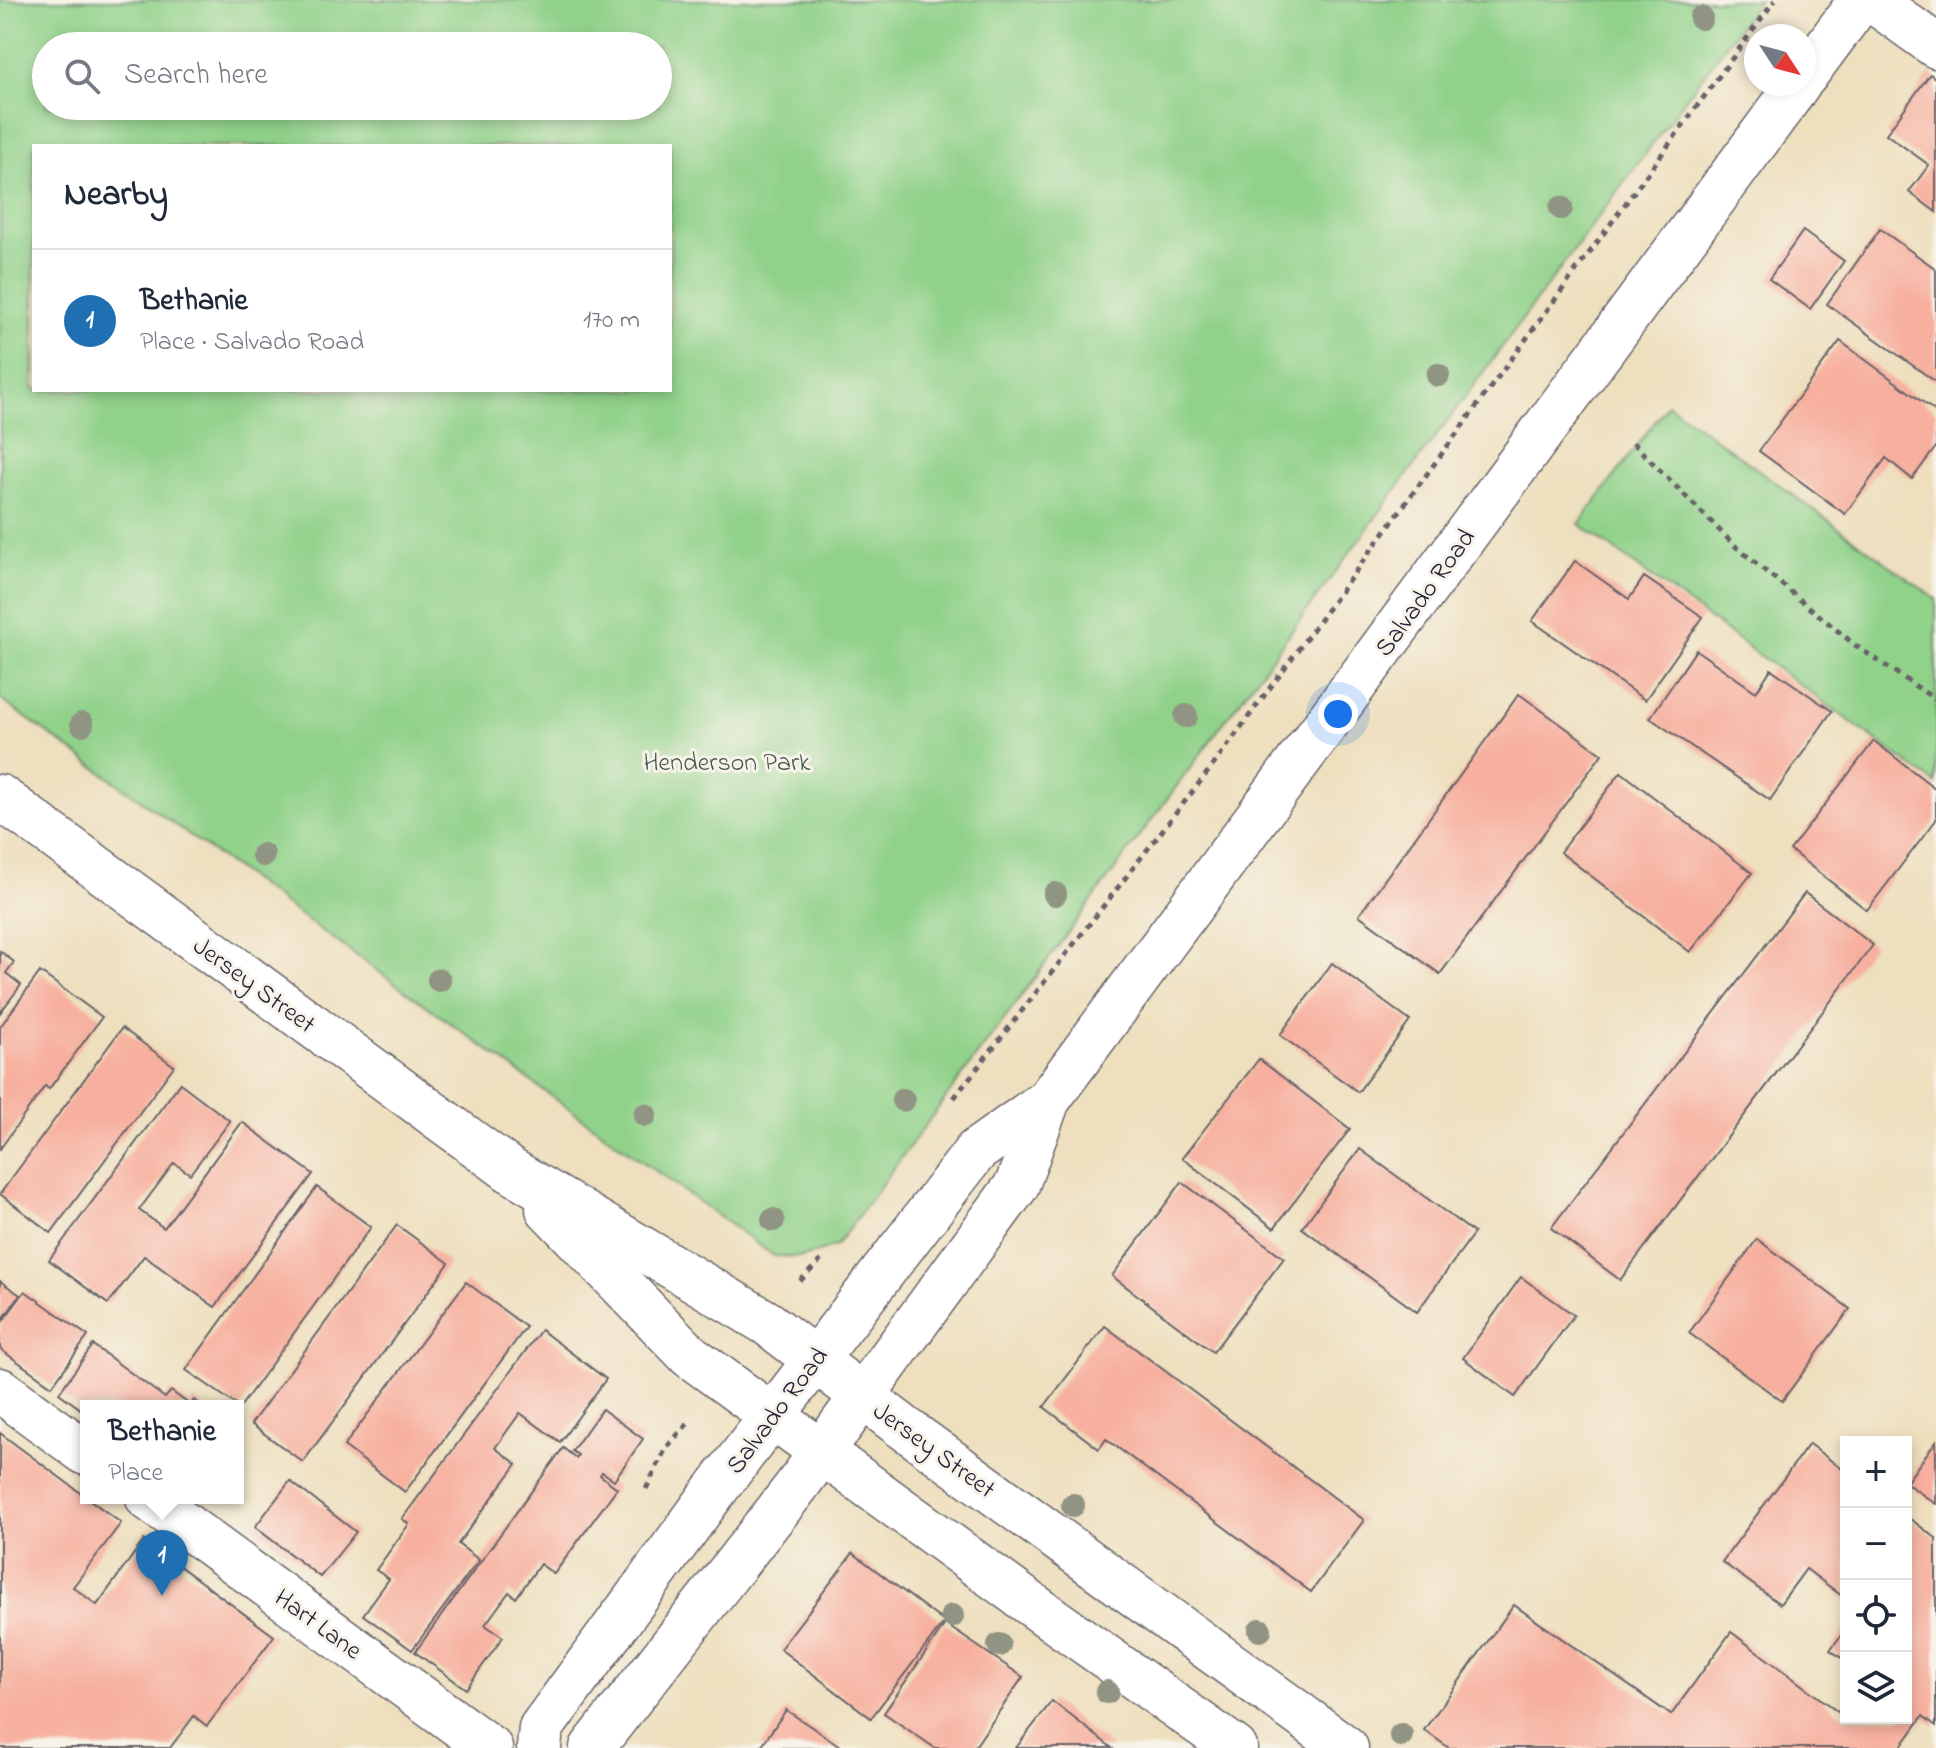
<!DOCTYPE html>
<html lang="en">
<head>
<meta charset="utf-8">
<style>
	body { margin:0; font-family:"Indie Flower",sans-serif; background:#f6f6f7; color:#1f2937 }
	.controls { position:absolute; right:24px; bottom:24px; display:grid; overflow:hidden; border-radius:0px; box-shadow:0 4px 12px #0003 }
	.controls button { width:72px; height:72px; display:grid; place-items:center; padding:0; border:0; border-bottom:2px solid #e0e1e3; background:#fff; color:#1f2937; font:40px sans-serif }
	.compass { position:absolute; left:1744px; top:24px; width:72px; height:72px; border-radius:50%; background:#fff; box-shadow:0 4px 12px #0003; rotate:126deg }
	.you { position:absolute; left:1338px; top:714px; width:28px; height:28px; margin:-20px; border:6px solid #fff; border-radius:50%; background:#1a73e8; box-shadow:0 0 0 12px #1a73e833 }
	.badge { display:grid; place-items:center; width:52px; height:52px; border-radius:50%; background:#1f6fb2; color:#fff; font-size:26px; font-weight:700 }
	.pin { position:absolute; translate:-50% -66px; filter:drop-shadow(0 2px 4px #0008) }
	.pin::after { content:''; position:absolute; top:42px; width:28px; height:24px; background:inherit; clip-path:polygon(0 0,100% 0,50% 100%) }
	.popup { position:absolute; left:80px; top:1400px; width:164px; height:104px; box-sizing:border-box; display:grid; place-content:center; border-radius:0px; background:#fff; filter:drop-shadow(0 2px 6px #0005); font-size:26px; white-space:nowrap; color:#747a83 }
	.popup b { font-size:30px; color:#1f2937 }
	.popup::after { content:''; position:absolute; left:50%; top:100%; margin-left:-16px; border:16px solid transparent; border-top-color:#fff }
	.list { margin:0; padding:0; list-style:none }
	h2 { display:flex; justify-content:space-between; align-items:center; height:104px; margin:0; padding:0 32px; font-size:34px }
	h2 small { font-size:26px; font-weight:400; color:#747a83 }
	.list li { display:grid; grid-template-columns:52px 1fr auto; gap:24px; align-items:center; box-sizing:border-box; height:144px; padding:0 32px; border-top:2px solid #e0e1e3 }
	.list b { display:block; font-size:30px; white-space:nowrap }
	.list p { margin:0; font-size:26px; white-space:nowrap; color:#747a83 }
	.list em { font-size:26px; font-style:normal; color:#747a83 }
	.icon { flex:none; width:44px; height:44px; fill:none; stroke:currentColor; stroke-width:2; stroke-linecap:round; stroke-linejoin:round }
	.map { position:relative; flex:none; width:1936px; height:1748px; overflow:hidden }
	.search { position:absolute; background:#fff; box-shadow:0 4px 12px #0003; left:32px; top:32px; width:640px; height:88px; display:flex; align-items:center; gap:20px; box-sizing:border-box; padding:0 28px; border-radius:44px; color:#747a83; font-size:30px }
	.panel { position:absolute; background:#fff; box-shadow:0 4px 12px #0003; left:32px; top:144px; width:640px; height:248px; border-radius:0px }
	.map>svg:first-child { display:block }
	.green { fill:#91d28a; stroke:#5a7a62; stroke-width:2; fill-rule:evenodd }
	.building { fill:#f7b09f }
	.lines { fill:none; stroke-linecap:round; stroke-linejoin:round }
	.minor-casing { stroke:#696469; stroke-width:47 }
	.path { stroke:#696469; stroke-width:5; stroke-dasharray:6 6; stroke-linecap:butt }
	.minor { stroke:#fff; stroke-width:44 }
	.tree { fill:#909483 }
	.labels { text-anchor:middle; stroke-width:6; stroke-linejoin:round; paint-order:stroke }
	.street-label { font-size:26px; fill:#22223b; stroke:#f7f3e8 }
	.park-label { font-size:26px; fill:#435753; stroke:#f7f3e8 }
</style>
</head>
<body>
<div class="map">
<svg width="1936" height="1748" viewBox="0 0 1936 1748">
	<rect width="100%" height="100%" fill="#f7f3e8"/>
	<filter id="ink" filterUnits="userSpaceOnUse"><feTurbulence type="fractalNoise" baseFrequency=".0125" numOctaves="2"/><feDisplacementMap in="SourceGraphic" scale="16" xChannelSelector="R" yChannelSelector="G"/><feConvolveMatrix kernelMatrix="1 2 1 2 8 2 1 2 1" color-interpolation-filters="sRGB"/></filter>
	<filter id="wash" filterUnits="userSpaceOnUse"><feTurbulence type="fractalNoise" baseFrequency=".006" numOctaves="4" result="noise"/><feDisplacementMap in="SourceGraphic" scale="32" xChannelSelector="R" yChannelSelector="G"/><feGaussianBlur stdDeviation="1.8" result="paint"/><feColorMatrix in="noise" values="0 0 0 0 0 0 0 0 0 0 0 0 0 0 0 0 0 1.4 0 .05"/><feComposite in="paint" operator="in"/></filter>
	<g filter="url(#wash)">
		<rect width="100%" height="100%" fill="#eedfbe"/>
		<g class="green">
			<path d="M 0,0 L 1759,0 L 836,1246 L 803,1257 L 774,1256 L 0,699 ZM 46,46 L 658,46 L 658,106 L 46,106 ZM 34,146 L 670,146 L 670,390 L 34,390 Z"/>
			<polygon points="1668,404 1936,599 1936,784 1579,524"/>
		</g>
		<g id="blocks">
			<g class="building">
				<polygon points="1930,74 1936,79 1936,212 1909,192 1929,165 1886,134"/>
				<polygon points="1880,229 1936,269 1936,382 1827,304"/>
				<polygon points="1803,231 1844,261 1810,309 1769,279"/>
				<polygon points="1840,341 1936,412 1936,447 1912,479 1886,458 1845,514 1759,451"/>
				<polygon points="1575,561 1629,599 1644,577 1703,617 1645,700 1532,621"/>
				<polygon points="1696,650 1756,692 1771,669 1832,711 1770,800 1650,718"/>
				<polygon points="1519,694 1602,754 1440,974 1359,915"/>
				<polygon points="1874,741 1936,789 1936,820 1867,910 1790,850"/>
				<polygon points="1621,772 1752,873 1690,952 1560,852"/>
				<polygon points="1805,893 1873,945 1620,1280 1551,1228"/>
				<polygon points="0,951 14,962 6,973 21,985 0,1013"/>
				<polygon points="1332,963 1410,1021 1358,1092 1280,1035"/>
				<polygon points="40,972 102,1017 49,1089 45,1086 0,1149 0,1027"/>
				<polygon points="122,1028 174,1066 51,1233 0,1194"/>
				<polygon points="1259,1059 1350,1129 1274,1228 1182,1158"/>
				<polygon points="180,1083 230,1121 190,1174 174,1163 139,1210 164,1228 242,1122 313,1174 215,1307 144,1256 108,1304 49,1260"/>
				<polygon points="1360,1149 1474,1233 1417,1312 1302,1228"/>
				<polygon points="1182,1182 1284,1258 1213,1352 1112,1276"/>
				<polygon points="317,1187 371,1227 238,1410 238,1406 186,1370"/>
				<polygon points="397,1225 449,1263 303,1462 251,1424"/>
				<polygon points="1757,1239 1850,1309 1782,1401 1689,1333"/>
				<polygon points="1521,1277 1574,1315 1515,1397 1463,1358"/>
				<polygon points="0,1281 20,1295 0,1323"/>
				<polygon points="466,1282 526,1327 405,1492 344,1446"/>
				<polygon points="25,1291 88,1336 52,1386 0,1349 0,1325"/>
				<polygon points="1105,1326 1364,1520 1311,1592 1106,1439 1099,1449 1044,1407"/>
				<polygon points="541,1330 606,1379 560,1442 520,1413 495,1448 517,1464 458,1544 479,1560 412,1650 363,1615 389,1579 376,1570 409,1524 402,1519"/>
				<polygon points="93,1345 165,1398 171,1391 190,1405 194,1400 203,1406 86,1406 86,1413 59,1393"/>
				<polygon points="602,1409 643,1439 614,1480 602,1472 600,1475 617,1488 554,1574 540,1564 516,1598 509,1592 485,1625 503,1637 466,1689 415,1652 563,1448 576,1458 578,1455 572,1451"/>
				<polygon points="0,1433 121,1523 73,1587 97,1605 144,1540 274,1636 207,1726 194,1716 170,1748 0,1748"/>
				<polygon points="1936,1441 1936,1504 1906,1483"/>
				<polygon points="1809,1444 1846,1472 1846,1599 1806,1569 1780,1604 1722,1562"/>
				<polygon points="290,1481 356,1532 320,1577 255,1527"/>
				<polygon points="1906,1516 1936,1538 1936,1726 1923,1716 1900,1748 1449,1748 1424,1730 1514,1605 1671,1715 1731,1632 1846,1718 1906,1718"/>
				<polygon points="853,1553 944,1622 871,1718 780,1649"/>
				<polygon points="945,1624 1023,1677 974,1748 935,1748 884,1713"/>
				<polygon points="1846,1629 1846,1661 1830,1650"/>
				<polygon points="1052,1701 1112,1748 1016,1748"/>
				<polygon points="786,1710 843,1748 760,1748"/>
			</g>
		</g>
	</g>
	<g filter="url(#ink)">
		<use href="#blocks" fill-opacity="0" stroke="#696469" stroke-width="2"/>
		<g class="lines">
			<defs>
				<g id="minor">
					<polyline points="1872,0 1936,46"/>
					<polyline points="1804,77 1861,0"/>
					<polyline points="0,797 510,1170 767,1323 903,1427 1346,1748"/>
					<polyline points="548,1209 690,1356 1024,1599 1235,1748"/>
					<polyline points="0,1390 86,1453"/>
					<polyline points="148,1498 490,1748"/>
					<polyline points="539,1748 541,1728 713,1493 976,1151 1048,1100"/>
					<polyline points="592,1748 796,1487 1017,1185 1048,1100 1799,84"/>
				</g>
			</defs>
			<use href="#minor" class="minor-casing"/>
			<g class="path">
				<polyline points="1633,443 1734,545 1855,645 1936,700"/>
				<polyline points="954,1098 1214,764 1775,0"/>
				<polyline points="800,1281 821,1260"/>
				<polyline points="646,1489 666,1448 690,1421"/>
			</g>
			<use href="#minor" class="minor"/>
		</g>
		<g class="tree">
			<circle cx="1701" cy="18" r="12"/>
			<circle cx="1561" cy="208" r="12"/>
			<circle cx="1438" cy="375" r="12"/>
			<circle cx="1186" cy="716" r="12"/>
			<circle cx="82" cy="724" r="12"/>
			<circle cx="263" cy="855" r="12"/>
			<circle cx="1055" cy="894" r="12"/>
			<circle cx="439" cy="980" r="12"/>
			<circle cx="903" cy="1100" r="12"/>
			<circle cx="645" cy="1115" r="12"/>
			<circle cx="773" cy="1220" r="12"/>
			<circle cx="1073" cy="1505" r="12"/>
			<circle cx="952" cy="1616" r="12"/>
			<circle cx="1260" cy="1630" r="12"/>
			<circle cx="999" cy="1645" r="12"/>
			<circle cx="1107" cy="1692" r="12"/>
			<circle cx="1401" cy="1735" r="12"/>
		</g>
	</g>
	<g class="labels">
		<g class="street-label">
			<text transform="translate(1424 592) rotate(-54)" y="9">Salvado Road</text>
			<text transform="translate(255 984) rotate(36)" y="9">Jersey Street</text>
			<text transform="translate(776 1410) rotate(-53)" y="9">Salvado Road</text>
			<text transform="translate(935 1449) rotate(36)" y="9">Jersey Street</text>
			<text transform="translate(319 1623) rotate(36)" y="9">Hart Lane</text>
		</g>
		<g class="park-label">
			<text x="727" y="770">Henderson Park</text>
		</g>
	</g>
</svg>
<div class="controls">
<button>+</button>
<button>−</button>
<button><svg class="icon" aria-label="locate" viewBox="0 0 24 24"><circle cx="12" cy="12" r="6"/><path d="M12 2v4M12 18v4M2 12h4M18 12h4"/></svg></button>
<button><svg class="icon" aria-label="layers" viewBox="0 0 24 24"><path d="M12 4l9 5-9 5-9-5zM3 14l9 5 9-5"/></svg></button>
</div>
<svg class="compass" viewBox="-18 -18 36 36"><path d="M0-13l5 13h-10z" fill="#e53935"/><path d="M0 13l5-13h-10z" fill="#747a83"/></svg>
<div class="you"></div>
<div class="pin badge" style="left:162px;top:1596px">1</div>
<div class="popup"><b>Bethanie</b>Place</div>
<div class="search"><svg class="icon" aria-label="search" viewBox="0 0 24 24"><circle cx="10" cy="10" r="6"/><path d="M15 15l6 6"/></svg>Search here</div>
<section class="panel">
<h2>Nearby<small></small></h2>
<ul class="list">
<li><span class="badge">1</span><div><b>Bethanie</b><p>Place · Salvado Road</p></div><em>170 m</em></li>
</ul>
</section>
</div>
</body>
</html>
